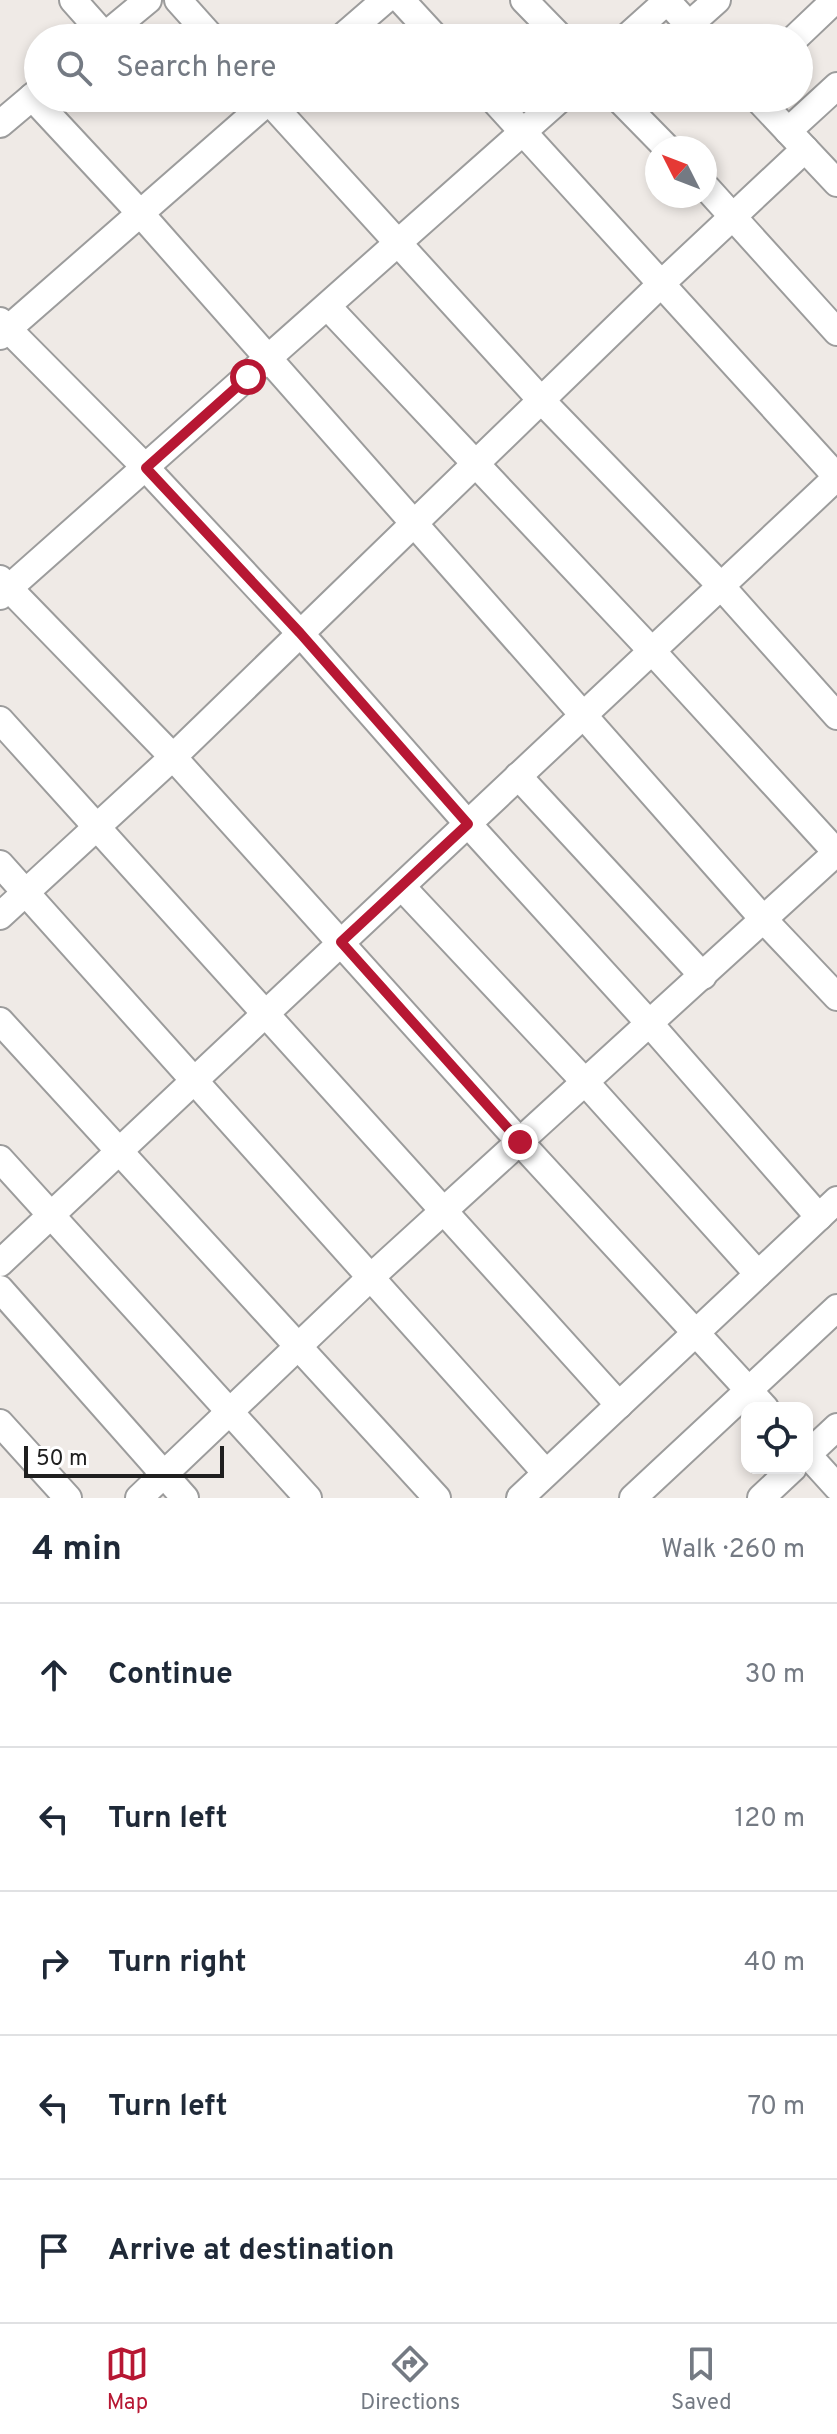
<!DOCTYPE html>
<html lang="en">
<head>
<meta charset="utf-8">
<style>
	body { margin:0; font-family:Overpass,sans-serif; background:#f6f6f7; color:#1f2937 }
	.controls { position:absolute; right:24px; bottom:24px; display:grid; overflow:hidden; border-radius:16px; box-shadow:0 4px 12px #0003 }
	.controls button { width:72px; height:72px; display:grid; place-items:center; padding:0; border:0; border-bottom:2px solid #e0e1e3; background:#fff; color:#1f2937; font:40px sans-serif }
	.compass { position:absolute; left:645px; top:136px; width:72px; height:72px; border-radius:50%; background:#fff; box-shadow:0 4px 12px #0003; rotate:312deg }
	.scale { position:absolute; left:24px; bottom:20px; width:200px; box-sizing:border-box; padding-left:8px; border:4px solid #1f1f1f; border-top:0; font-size:22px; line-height:28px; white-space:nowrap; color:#1f1f1f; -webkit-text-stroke:6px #fff; paint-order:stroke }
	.stop { position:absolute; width:24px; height:24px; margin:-18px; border:6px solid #b71733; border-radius:50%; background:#fff }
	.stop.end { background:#b71733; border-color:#fff; box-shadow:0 2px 8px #0008 }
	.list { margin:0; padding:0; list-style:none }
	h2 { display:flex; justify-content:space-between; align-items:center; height:104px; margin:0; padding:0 32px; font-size:34px }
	h2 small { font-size:26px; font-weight:400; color:#747a83 }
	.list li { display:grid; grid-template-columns:52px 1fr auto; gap:24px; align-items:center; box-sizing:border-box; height:144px; padding:0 32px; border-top:2px solid #e0e1e3 }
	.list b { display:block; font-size:30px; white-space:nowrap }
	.list em { font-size:26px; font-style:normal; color:#747a83 }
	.icon { flex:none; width:44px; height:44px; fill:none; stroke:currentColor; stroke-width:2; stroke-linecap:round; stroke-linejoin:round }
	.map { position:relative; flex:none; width:837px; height:1498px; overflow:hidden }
	.search { position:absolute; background:#fff; box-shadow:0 4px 12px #0003; left:24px; right:24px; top:24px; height:88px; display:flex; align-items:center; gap:20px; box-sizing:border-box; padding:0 28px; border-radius:44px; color:#747a83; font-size:30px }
	.sheet { height:824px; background:#fff }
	nav { display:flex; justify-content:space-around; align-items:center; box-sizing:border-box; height:112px; border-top:2px solid #e0e1e3; background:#fff; font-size:22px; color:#747a83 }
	nav a { display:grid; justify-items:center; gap:4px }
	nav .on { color:#b71733 }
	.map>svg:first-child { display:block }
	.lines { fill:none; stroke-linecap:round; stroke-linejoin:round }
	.street-casing { stroke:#9c9c9c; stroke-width:30 }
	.street { stroke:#fff; stroke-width:26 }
	.route { stroke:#b71733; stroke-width:10 }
</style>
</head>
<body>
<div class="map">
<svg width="837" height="1498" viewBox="0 0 837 1498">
	<rect width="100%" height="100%" fill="#efeae6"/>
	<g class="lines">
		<defs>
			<g id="street">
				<polyline points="73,0 105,36"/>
				<polyline points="178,0 212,38"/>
				<polyline points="401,0 436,38"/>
				<polyline points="524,0 561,38"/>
				<polyline points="666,0 701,38"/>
				<polyline points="689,25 717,0"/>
				<polyline points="102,38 148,0"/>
				<polyline points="341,38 385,0"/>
				<polyline points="626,38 667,1"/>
				<polyline points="795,38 835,0"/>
				<polyline points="32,97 140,213 764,920 837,997"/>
				<polyline points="266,98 541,400 721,586 837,716"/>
				<polyline points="492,98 837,477"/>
				<polyline points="618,98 667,148"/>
				<polyline points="757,98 837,183"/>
				<polyline points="0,124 38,92"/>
				<polyline points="788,131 837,86"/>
				<polyline points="705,186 837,332"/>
				<polyline points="328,307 652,651 837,853"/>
				<polyline points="0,321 146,468 300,633 468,824 650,1024 819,1217"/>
				<polyline points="0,336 272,98"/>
				<polyline points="0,579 173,757 520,1142 765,1408"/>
				<polyline points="0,596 561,98"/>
				<polyline points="0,720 619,1405"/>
				<polyline points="518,776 703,976"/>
				<polyline points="0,864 546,1473"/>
				<polyline points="402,887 586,1083 758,1274"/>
				<polyline points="0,916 173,757 662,283 805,149"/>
				<polyline points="0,1021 437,1498"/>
				<polyline points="0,1159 308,1498"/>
				<polyline points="0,1263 837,477"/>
				<polyline points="0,1289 185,1498"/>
				<polyline points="0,1423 68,1498"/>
				<polyline points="807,1454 837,1487"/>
				<polyline points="807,1455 837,1427"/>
				<polyline points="139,1498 371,1277 837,852"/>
				<polyline points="520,1498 837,1200"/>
				<polyline points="633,1498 837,1308"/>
				<polyline points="761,1498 793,1468"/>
			</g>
		</defs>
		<use href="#street" class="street-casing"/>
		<use href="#street" class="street"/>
	</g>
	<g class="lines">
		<polyline class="route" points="248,377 146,468 300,633 468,824 341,942 520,1142"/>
	</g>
</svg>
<div class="controls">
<button><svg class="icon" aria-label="locate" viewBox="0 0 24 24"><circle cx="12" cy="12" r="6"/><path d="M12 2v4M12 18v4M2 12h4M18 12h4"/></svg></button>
</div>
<svg class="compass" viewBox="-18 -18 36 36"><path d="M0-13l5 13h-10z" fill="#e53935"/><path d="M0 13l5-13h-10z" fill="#747a83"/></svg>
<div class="scale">50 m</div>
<div class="stop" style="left:248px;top:377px"></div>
<div class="stop end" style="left:520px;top:1142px"></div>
<div class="search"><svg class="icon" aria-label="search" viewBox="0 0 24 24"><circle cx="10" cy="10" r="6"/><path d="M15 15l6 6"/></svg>Search here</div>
</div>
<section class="sheet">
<h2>4 min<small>Walk · 260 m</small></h2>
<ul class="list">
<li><svg class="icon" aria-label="ahead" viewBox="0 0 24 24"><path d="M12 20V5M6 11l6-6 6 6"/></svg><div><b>Continue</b></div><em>30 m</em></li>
<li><svg class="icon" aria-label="left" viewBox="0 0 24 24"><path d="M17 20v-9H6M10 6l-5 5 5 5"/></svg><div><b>Turn left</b></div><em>120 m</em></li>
<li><svg class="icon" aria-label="right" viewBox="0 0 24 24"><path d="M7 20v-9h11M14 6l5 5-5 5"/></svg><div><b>Turn right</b></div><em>40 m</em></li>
<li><svg class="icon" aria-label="left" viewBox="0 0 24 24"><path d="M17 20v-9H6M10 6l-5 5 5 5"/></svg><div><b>Turn left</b></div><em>70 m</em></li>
<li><svg class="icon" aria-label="arrive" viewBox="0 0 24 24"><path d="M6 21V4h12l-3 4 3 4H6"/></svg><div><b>Arrive at destination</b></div></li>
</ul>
</section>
<nav>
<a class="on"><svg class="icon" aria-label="map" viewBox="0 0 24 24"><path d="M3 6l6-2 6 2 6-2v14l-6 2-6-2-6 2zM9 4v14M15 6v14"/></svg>Map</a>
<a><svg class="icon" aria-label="directions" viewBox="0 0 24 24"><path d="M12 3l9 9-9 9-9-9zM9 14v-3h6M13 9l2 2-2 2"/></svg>Directions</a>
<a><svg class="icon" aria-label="saved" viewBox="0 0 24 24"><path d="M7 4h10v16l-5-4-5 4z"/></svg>Saved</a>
</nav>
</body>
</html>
